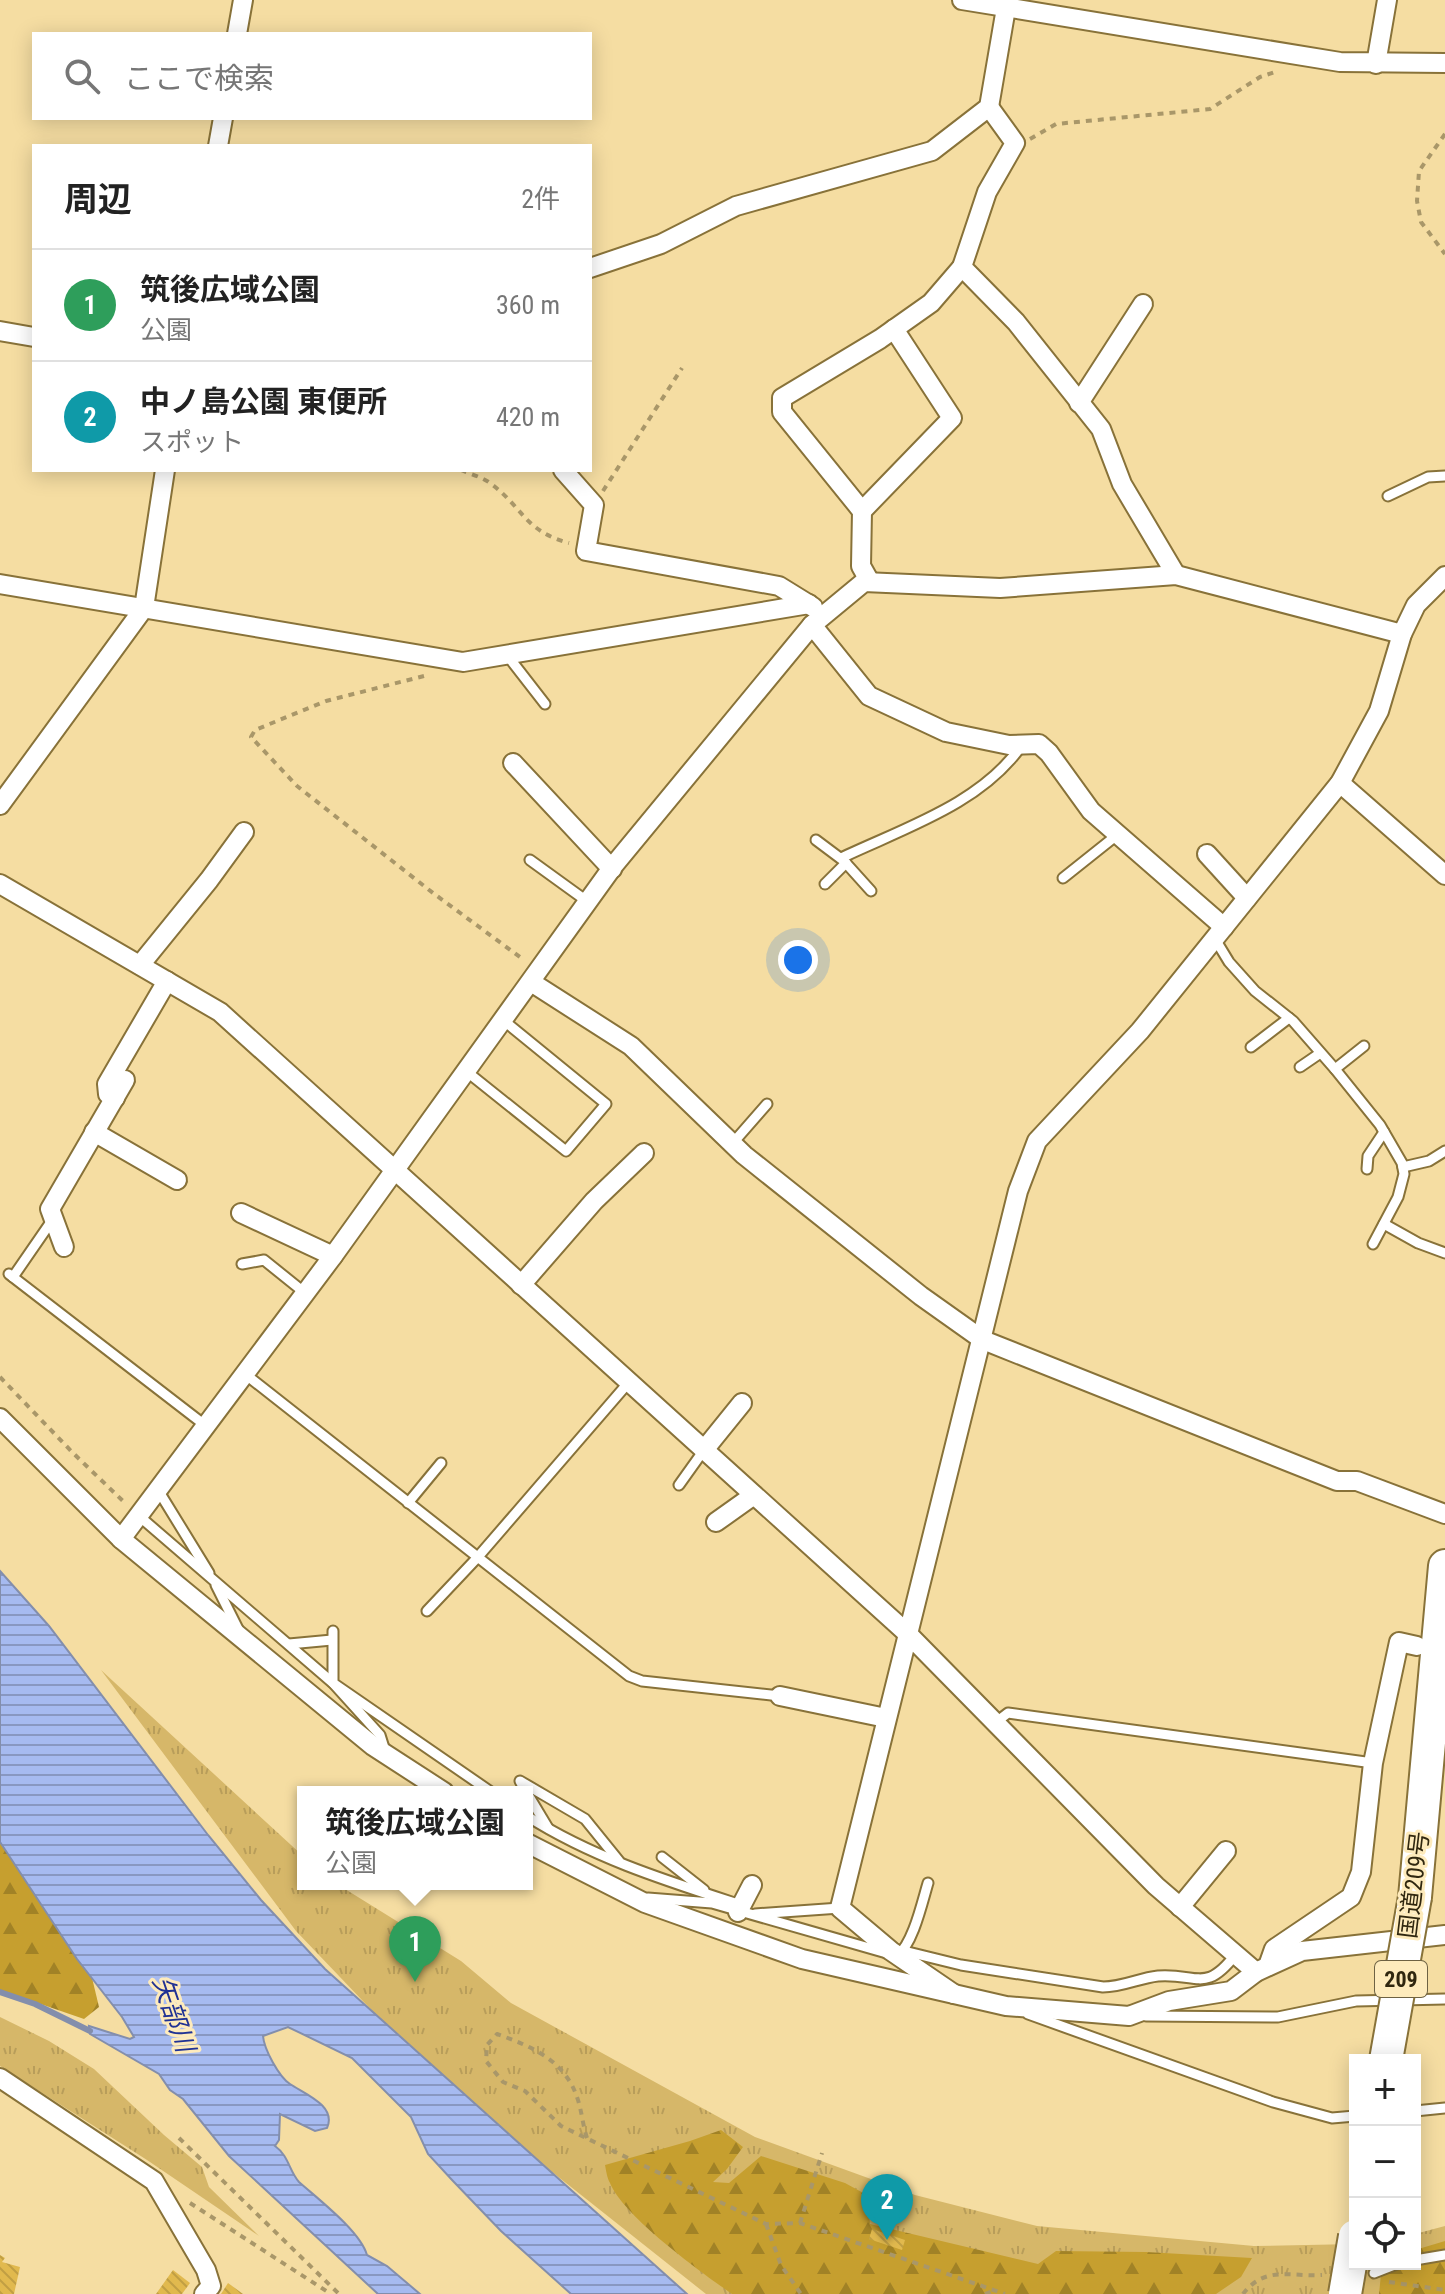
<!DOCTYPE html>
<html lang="ja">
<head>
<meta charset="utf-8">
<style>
	body { margin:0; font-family:"Roboto Condensed","Noto Sans JP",sans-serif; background:#f2f2f2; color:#222 }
	.controls { position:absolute; right:24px; bottom:24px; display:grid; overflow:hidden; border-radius:0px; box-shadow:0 4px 20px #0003 }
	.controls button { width:72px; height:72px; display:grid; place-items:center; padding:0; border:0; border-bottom:2px solid #e0e0e0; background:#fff; color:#222; font:40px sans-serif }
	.you { position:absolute; left:798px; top:960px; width:28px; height:28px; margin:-20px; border:6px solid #fff; border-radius:50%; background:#1a73e8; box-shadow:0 0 0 12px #1a73e833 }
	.badge { display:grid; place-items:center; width:52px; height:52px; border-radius:50%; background:#1a73e8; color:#fff; font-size:26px; font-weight:700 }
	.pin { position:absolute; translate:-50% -66px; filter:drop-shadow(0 2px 4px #0008) }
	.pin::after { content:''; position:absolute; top:42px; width:28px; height:24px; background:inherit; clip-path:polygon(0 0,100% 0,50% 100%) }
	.popup { position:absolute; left:297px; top:1786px; width:236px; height:104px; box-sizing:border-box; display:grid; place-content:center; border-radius:0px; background:#fff; filter:drop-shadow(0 2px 6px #0005); font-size:26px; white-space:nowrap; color:#767676 }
	.popup b { font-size:30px; color:#222 }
	.popup::after { content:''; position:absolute; left:50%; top:100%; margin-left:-16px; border:16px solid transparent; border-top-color:#fff }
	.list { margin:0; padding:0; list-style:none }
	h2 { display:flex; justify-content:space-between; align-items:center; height:104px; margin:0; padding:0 32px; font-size:34px }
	h2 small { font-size:26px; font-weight:400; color:#767676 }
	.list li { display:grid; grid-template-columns:52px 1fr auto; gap:24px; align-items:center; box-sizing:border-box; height:112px; padding:0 32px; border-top:2px solid #e0e0e0 }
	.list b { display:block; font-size:30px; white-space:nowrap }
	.list p { margin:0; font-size:26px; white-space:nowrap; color:#767676 }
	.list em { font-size:26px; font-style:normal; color:#767676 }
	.icon { flex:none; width:44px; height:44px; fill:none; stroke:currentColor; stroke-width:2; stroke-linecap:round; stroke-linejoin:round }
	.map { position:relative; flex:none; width:1445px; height:2294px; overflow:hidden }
	.search { position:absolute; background:#fff; box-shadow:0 4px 20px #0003; left:32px; top:32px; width:560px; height:88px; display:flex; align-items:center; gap:20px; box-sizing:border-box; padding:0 28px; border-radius:0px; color:#767676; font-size:30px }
	.panel { position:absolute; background:#fff; box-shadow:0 4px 20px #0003; left:32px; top:144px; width:560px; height:328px; border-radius:0px }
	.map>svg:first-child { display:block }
	.grass { fill:url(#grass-tufts) }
	.forest { fill:url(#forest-firs) }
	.water { fill:url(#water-rules); stroke:#838eac; stroke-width:2 }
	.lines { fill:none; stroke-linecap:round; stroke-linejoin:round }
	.stream { stroke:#838eac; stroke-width:6 }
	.building { fill:url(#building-back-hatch) }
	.lane-casing { stroke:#887239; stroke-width:13 }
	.street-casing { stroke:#887239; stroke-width:22 }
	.highway-casing { stroke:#887239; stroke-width:36 }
	.path { stroke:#a99769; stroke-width:4; stroke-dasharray:6 6; stroke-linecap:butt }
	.lane { stroke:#fff; stroke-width:9 }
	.street { stroke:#fff; stroke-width:18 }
	.highway { stroke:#fff; stroke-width:32 }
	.highway-bridge-casing { stroke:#887239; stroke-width:36; stroke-linecap:butt }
	.highway-bridge { stroke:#fff; stroke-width:32 }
	.labels { text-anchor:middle; stroke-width:6; stroke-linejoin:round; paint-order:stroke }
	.shield { fill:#feebbc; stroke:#6e6243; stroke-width:2 }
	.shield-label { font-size:22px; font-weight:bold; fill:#30270f }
	.street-label { font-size:24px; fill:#30270f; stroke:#feebbc }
	.water-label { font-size:26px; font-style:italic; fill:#203294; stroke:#feebbc }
</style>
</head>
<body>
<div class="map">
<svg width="1445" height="2294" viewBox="0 0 1445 2294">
	<defs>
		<pattern id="grass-tufts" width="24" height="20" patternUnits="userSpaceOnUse" patternTransform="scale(2)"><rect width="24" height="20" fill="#d6b769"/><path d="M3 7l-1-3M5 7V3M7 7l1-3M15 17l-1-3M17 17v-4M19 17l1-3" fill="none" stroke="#b89d5a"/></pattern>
		<pattern id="forest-firs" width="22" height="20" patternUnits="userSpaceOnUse" patternTransform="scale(2)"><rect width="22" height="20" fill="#c69f2f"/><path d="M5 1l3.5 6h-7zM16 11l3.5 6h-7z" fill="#a18226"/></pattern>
		<pattern id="water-rules" width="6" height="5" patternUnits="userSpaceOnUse" patternTransform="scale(2)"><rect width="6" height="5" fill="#a6baf0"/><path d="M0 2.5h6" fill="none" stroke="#8897c1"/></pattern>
		<pattern id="building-back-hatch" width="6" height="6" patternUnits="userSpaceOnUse" patternTransform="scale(2)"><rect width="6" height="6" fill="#e1b94e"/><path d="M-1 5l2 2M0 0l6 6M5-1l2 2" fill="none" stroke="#c19f43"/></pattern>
	</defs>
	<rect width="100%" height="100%" fill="#f5dda2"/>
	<g class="grass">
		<polygon points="101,1670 303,1856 303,1884 337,1884 461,1961 511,2003 755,2137 915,2195 1037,2226 1254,2246 1355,2244 1355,2264 1415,2264 1415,2234 1445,2226 1445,2294 706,2294 446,2088 296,1931"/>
		<polygon points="0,2017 49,2041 94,2069 164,2135 202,2167 209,2187 259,2236 147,2160 0,2066"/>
	</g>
	<g class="forest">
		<polygon points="0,1841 88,1961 99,2007 84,2019 0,1990"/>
		<path d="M 721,2130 L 743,2147 L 727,2169 L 713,2182 L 729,2183 L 761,2156 L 845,2183 L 867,2195 L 870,2224 L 1038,2264 L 1056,2251 L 1146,2252 L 1252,2258 L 1241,2277 L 1216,2294 L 732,2294 C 701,2272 624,2217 610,2183 C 607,2178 606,2170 605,2165 L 690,2141 Z"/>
		<polygon points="1445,2241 1445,2294 1379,2294 1382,2264 1415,2264 1415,2250"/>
	</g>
	<path class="water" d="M 0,1571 L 49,1626 L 208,1835 L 261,1900 L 325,1969 L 687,2294 L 571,2294 L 501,2231 L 453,2181 L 428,2154 L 411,2117 L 352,2058 L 288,2027 L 263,2036 C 264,2049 279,2077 290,2084 C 305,2094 337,2106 327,2128 L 315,2131 L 280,2114 L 279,2140 L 275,2146 C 289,2156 289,2171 299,2182 C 318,2199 360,2231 367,2255 L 387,2266 L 420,2294 L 378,2294 L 229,2156 L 183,2099 L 170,2090 L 159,2074 L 90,2034 L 89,2026 L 130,2039 L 134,2037 L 122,2017 L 77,1959 L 0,1842 Z"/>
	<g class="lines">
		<polyline class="stream" points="0,1992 35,2004 90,2031"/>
	</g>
	<g class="building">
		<polygon points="872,2229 905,2240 902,2250 869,2239"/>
		<polygon points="0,2255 5,2258 2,2262 20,2267 14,2294 0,2294"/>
		<polygon points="173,2270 190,2283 182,2294 156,2294"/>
		<polygon points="228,2283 243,2294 221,2294"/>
	</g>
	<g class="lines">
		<defs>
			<g id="lane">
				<polyline points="1388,496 1428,477 1445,476"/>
				<polyline points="507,655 545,704"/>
				<polyline points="816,840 844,861 871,891"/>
				<path d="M 841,858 C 904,828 981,804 1022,745"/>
				<polyline points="530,860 588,902"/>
				<polyline points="1063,878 1117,835"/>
				<polyline points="825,884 846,863"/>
				<polyline points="1215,939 1229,962 1255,991 1293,1021 1335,1069 1380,1125 1402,1163 1404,1174 1398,1197 1373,1244"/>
				<polyline points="1251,1047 1289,1018"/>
				<polyline points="1300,1067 1319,1054"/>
				<polyline points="1335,1069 1364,1046"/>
				<polyline points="466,1071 566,1151 606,1104 503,1020"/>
				<polyline points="732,1144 767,1104"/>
				<polyline points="1403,1167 1429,1161 1445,1151"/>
				<polyline points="1367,1169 1368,1156 1384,1132"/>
				<polyline points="1384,1224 1418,1243 1445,1253"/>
				<polyline points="242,1264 264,1260 305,1293"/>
				<polyline points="9,1274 206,1426"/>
				<polyline points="13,1277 53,1219"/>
				<polyline points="245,1374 629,1676 642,1681 780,1696"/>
				<polyline points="679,1485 704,1450"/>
				<polyline points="158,1490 209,1573"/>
				<polyline points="408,1503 441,1463"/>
				<polyline points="139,1516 333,1683 380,1735 385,1751"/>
				<polyline points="216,1585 238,1629"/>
				<polyline points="427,1611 477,1558 629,1382"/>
				<polyline points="333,1631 333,1683 491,1792"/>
				<polyline points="289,1644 332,1640"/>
				<polyline points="995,1723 1008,1713 1373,1763"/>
				<polyline points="526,1792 520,1781 585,1819 619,1861"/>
				<polyline points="527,1793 548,1828"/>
				<path d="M 527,1816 C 593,1858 667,1881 741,1905"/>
				<polyline points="662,1857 704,1890"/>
				<path d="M 648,1898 L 712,1903 L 897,1956 C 913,1944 922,1903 928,1883"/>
				<polyline points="755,1914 840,1908"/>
				<path d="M 904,1951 L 961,1965 L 1103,1987 C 1123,1987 1139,1978 1158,1976 C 1198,1973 1205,1994 1236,1954"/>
				<polyline points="1028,2014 1273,2102 1332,2118 1355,2116"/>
				<polyline points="1146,2016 1278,2017 1356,2001 1445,1999"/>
				<polyline points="1415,2111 1445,2108"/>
				<polyline points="1415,2260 1445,2255"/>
				<polyline points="1374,2273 1397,2264"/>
			</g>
			<g id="street">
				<polyline points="962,0 1340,62 1445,63"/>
				<polyline points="237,34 243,0"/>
				<polyline points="1376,64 1387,0"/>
				<polyline points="989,107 1015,143 987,192 962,267 1016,322 1101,429 1122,484 1176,575"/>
				<polyline points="218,146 223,118"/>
				<polyline points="590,268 661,244 736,206 932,151 989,107 1006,8"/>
				<polyline points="0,331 34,337"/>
				<polyline points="1079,403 1143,304"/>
				<polyline points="563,470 594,505 586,551 779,586 813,607"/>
				<polyline points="862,511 782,412 782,398 880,339 931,303 962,267"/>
				<polyline points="870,582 861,566 862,511 952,418 894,329"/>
				<polyline points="0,584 463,662 809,604"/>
				<polyline points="812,625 869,696 946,732 1009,745 1039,744 1049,753 1091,811 1224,927"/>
				<polyline points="513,763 612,869"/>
				<polyline points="1340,783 1445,875"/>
				<polyline points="0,805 144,608 165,470"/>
				<polyline points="1207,854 1247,898"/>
				<polyline points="0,884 220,1012 908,1634 1156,1886 1256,1972"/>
				<polyline points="140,965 209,880 244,832"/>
				<polyline points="531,982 631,1046 744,1155 921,1296 983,1340 1337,1481 1357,1481 1445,1514"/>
				<polyline points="115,1098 108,1094 107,1084 167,981"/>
				<polyline points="94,1132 177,1180"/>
				<polyline points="241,1213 333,1256"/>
				<polyline points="64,1247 50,1209 125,1080"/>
				<polyline points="521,1285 594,1201 644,1153"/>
				<polyline points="0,1418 121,1539 373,1746 444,1792"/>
				<polyline points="704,1450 742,1403"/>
				<polyline points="716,1522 754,1495"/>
				<polyline points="121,1539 333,1256 614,865 812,625 864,582 1000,588 1176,575 1402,634"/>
				<polyline points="780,1696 886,1718"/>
				<polyline points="527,1843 645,1903 802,1959 1006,2006 1129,2016 1169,2001 1231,1991 1256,1972 1302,1951 1445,1935"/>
				<polyline points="1180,1907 1226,1851"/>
				<polyline points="738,1912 752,1885"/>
				<polyline points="1268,1966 1274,1949 1351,1897 1361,1872 1373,1763 1399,1642 1417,1646"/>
				<polyline points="954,1994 891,1951 840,1908 1018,1191 1037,1141 1140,1031 1340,783 1379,711 1402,634 1416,605 1445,576"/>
				<polyline points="0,2078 154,2181 206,2270 211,2286 204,2294"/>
			</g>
			<polyline id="highway" points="1415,1897 1445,1566"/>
		</defs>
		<use href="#lane" class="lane-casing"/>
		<use href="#street" class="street-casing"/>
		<use href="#highway" class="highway-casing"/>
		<g class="path">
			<polyline points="1445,134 1419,171 1417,201 1421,222 1445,254"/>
			<polyline points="1030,139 1056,124 1210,109 1260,77 1278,71"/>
			<path d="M 461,470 C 470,474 482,477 490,483 C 523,507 524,531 569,543"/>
			<polyline points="603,491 682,368"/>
			<polyline points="424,676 326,701 255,730 251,737 297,786 433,893 524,960"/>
			<polyline points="0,1377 73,1453 125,1503"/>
			<polyline points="179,2138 339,2294"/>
			<path d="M 587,2138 C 583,2126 582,2113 578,2100 C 566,2061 533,2047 497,2034 L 487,2045 L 486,2061 L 503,2082 L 525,2091 L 561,2126 L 766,2224 L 800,2223 L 1005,2294"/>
			<polyline points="190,2203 331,2294"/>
			<polyline points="800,2223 822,2153"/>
			<polyline points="766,2224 781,2265 801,2294"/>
			<polyline points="1389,2282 1445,2290"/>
			<polyline points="985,2294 995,2290"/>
			<path d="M 1243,2294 C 1265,2265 1291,2277 1322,2275"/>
		</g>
		<use href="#lane" class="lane"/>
		<use href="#street" class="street"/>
		<use href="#highway" class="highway"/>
		<defs>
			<g id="highway-bridge">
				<polyline points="1386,2060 1415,1897"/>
				<polyline points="1345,2294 1355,2236"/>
			</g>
		</defs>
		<use href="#highway-bridge" class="highway-bridge-casing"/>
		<use href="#highway-bridge" class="highway-bridge"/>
	</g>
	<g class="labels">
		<rect class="shield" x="1375" y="1961" width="52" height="36" rx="6"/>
		<g class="shield-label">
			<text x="1401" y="1987">209</text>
		</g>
		<g class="street-label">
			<text transform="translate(1414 1885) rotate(-83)" y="8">国道209号</text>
		</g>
		<g class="water-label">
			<text transform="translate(174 2014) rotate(71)" y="9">矢部川</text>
		</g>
	</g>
</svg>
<div class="controls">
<button>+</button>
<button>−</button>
<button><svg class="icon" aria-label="locate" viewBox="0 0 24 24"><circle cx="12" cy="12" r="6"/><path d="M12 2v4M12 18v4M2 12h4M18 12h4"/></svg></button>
</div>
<div class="you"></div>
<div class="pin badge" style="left:415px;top:1982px;background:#2e9e5b">1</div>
<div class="popup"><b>筑後広域公園</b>公園</div>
<div class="pin badge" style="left:887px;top:2240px;background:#0f9aa8">2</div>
<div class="search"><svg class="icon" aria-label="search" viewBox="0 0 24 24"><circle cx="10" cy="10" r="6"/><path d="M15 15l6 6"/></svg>ここで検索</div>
<section class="panel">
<h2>周辺<small>2件</small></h2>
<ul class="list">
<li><span class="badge" style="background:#2e9e5b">1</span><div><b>筑後広域公園</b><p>公園</p></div><em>360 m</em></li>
<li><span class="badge" style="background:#0f9aa8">2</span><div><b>中ノ島公園 東便所</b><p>スポット</p></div><em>420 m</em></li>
</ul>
</section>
</div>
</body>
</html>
